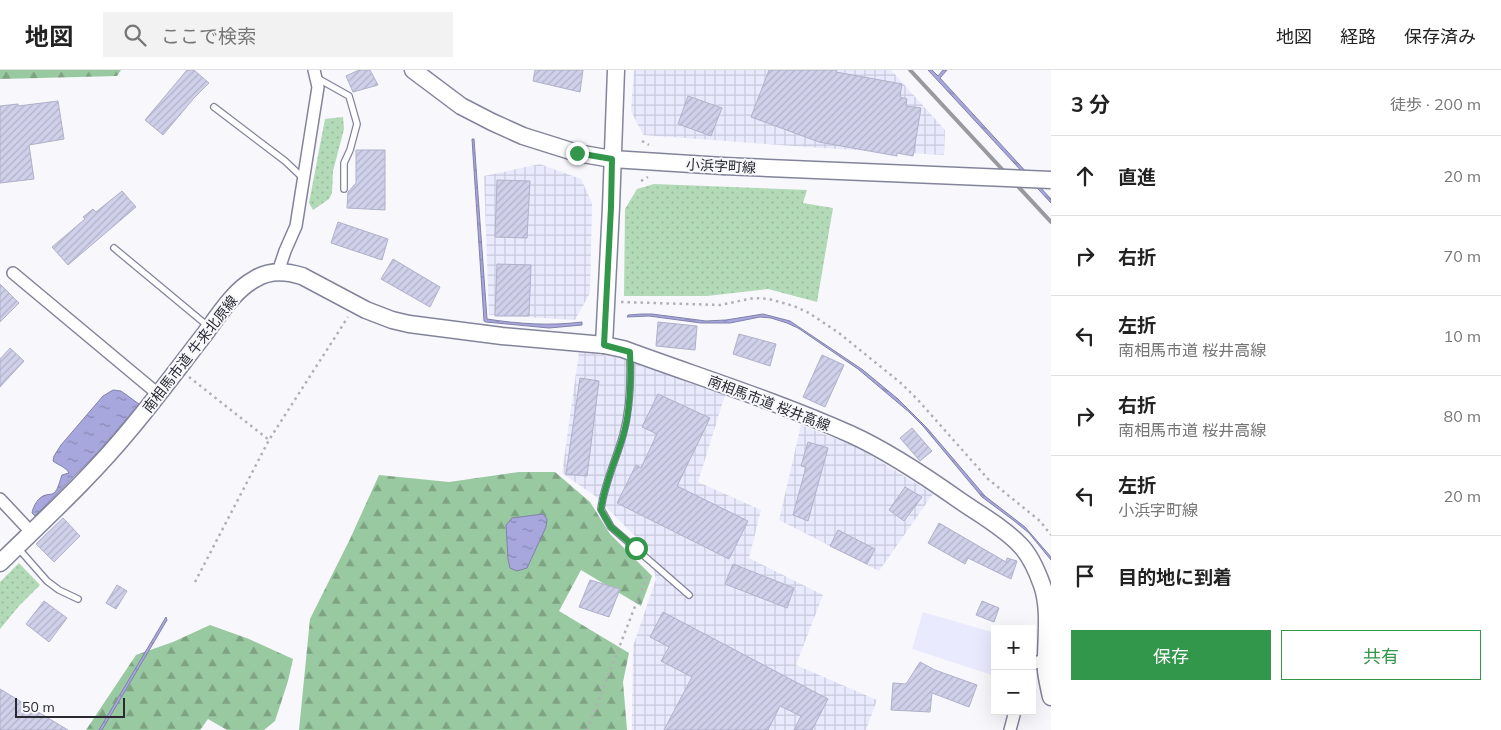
<!DOCTYPE html>
<html lang="ja">
<head>
<meta charset="utf-8">
<style>
	body { margin:0; font-family:Mulish,"Noto Sans JP",sans-serif; background:#f2f2f2; color:#222 }
	.controls { position:absolute; right:15px; bottom:15px; display:grid; overflow:hidden; border-radius:0px; box-shadow:0 5px 20px #0002 }
	.controls button { width:45px; height:45px; display:grid; place-items:center; padding:0; border:0; border-bottom:1px solid #e0e0e0; background:#fff; color:#222; font:25px sans-serif }
	.scale { position:absolute; left:15px; bottom:12px; width:110px; box-sizing:border-box; padding-left:5px; border:2px solid #292932; border-top:0; font-size:14px; line-height:18px; white-space:nowrap; color:#292932; -webkit-text-stroke:4px #f7f7fc; paint-order:stroke }
	.stop { position:absolute; width:15px; height:15px; margin:-11px; border:4px solid #32964b; border-radius:50%; background:#fff }
	.stop.end { background:#32964b; border-color:#fff; box-shadow:0 1px 5px #0008 }
	.list { margin:0; padding:0; list-style:none }
	h2 { display:flex; justify-content:space-between; align-items:center; height:65px; margin:0; padding:0 20px; font-size:21px }
	h2 small { font-size:16px; font-weight:400; color:#767676 }
	.list li { display:grid; grid-template-columns:32px 1fr auto; gap:15px; align-items:center; box-sizing:border-box; height:80px; padding:0 20px; border-top:1px solid #e0e0e0 }
	.list b { display:block; font-size:19px; white-space:nowrap }
	.list p { margin:0; font-size:16px; white-space:nowrap; color:#767676 }
	.list em { font-size:16px; font-style:normal; color:#767676 }
	.actions { display:flex; gap:10px; padding:15px 20px }
	.actions a { flex:1; padding:11px 0; border:1px solid #32964b; border-radius:0px; text-align:center; font-size:18px; color:#32964b }
	.actions .main { background:#32964b; color:#fff }
	.icon { flex:none; width:28px; height:28px; fill:none; stroke:currentColor; stroke-width:2; stroke-linecap:round; stroke-linejoin:round }
	.map { position:relative; flex:none; width:1051px; height:660px; overflow:hidden }
	header { display:flex; align-items:center; gap:30px; box-sizing:border-box; height:70px; padding:0 25px; background:#fff; border-bottom:1px solid #e0e0e0 }
	header strong { font-size:24px }
	nav { display:flex; gap:28px; margin-inline-start:auto; font-size:18px }
	.search { width:350px; height:45px; background:#f2f2f2; display:flex; align-items:center; gap:12px; box-sizing:border-box; padding:0 18px; border-radius:0px; color:#767676; font-size:19px }
	main { display:flex }
	aside { flex:1; background:#fff }
	.map>svg:first-child { display:block }
	.built { fill:#e9eafe }
	.industrial { fill:url(#industrial-grid) }
	.grass { fill:url(#grass-dots) }
	.forest { fill:url(#forest-firs) }
	.water { fill:url(#water-ripples); stroke:#8181aa }
	.building { fill:url(#building-hatch); stroke:#b0b1ca }
	.lines { fill:none; stroke-linecap:round; stroke-linejoin:round }
	.lane-casing { stroke:#83849b; stroke-width:8 }
	.street-casing { stroke:#83849b; stroke-width:14 }
	.secondary-casing { stroke:#83849b; stroke-width:19 }
	.path { stroke:#b0b0b6; stroke-width:2.5; stroke-dasharray:2.5 4; stroke-linecap:butt }
	.lane { stroke:#fff; stroke-width:5.5 }
	.street { stroke:#fff; stroke-width:11 }
	.secondary { stroke:#fff; stroke-width:16 }
	.rail { stroke:#9999a0; stroke-width:4 }
	.secondary-bridge-casing { stroke:#83849b; stroke-width:19; stroke-linecap:butt }
	.secondary-bridge { stroke:#fff; stroke-width:16 }
	.route { stroke:#32964b; stroke-width:6 }
	.labels { text-anchor:middle; stroke-width:4; stroke-linejoin:round; paint-order:stroke }
	.street-label { font-size:14px; fill:#292932; stroke:#f7f7fc }
</style>
</head>
<body>
<header>
<strong>地図</strong>
<div class="search"><svg class="icon" aria-label="search" viewBox="0 0 24 24"><circle cx="10" cy="10" r="6"/><path d="M15 15l6 6"/></svg>ここで検索</div>
<nav><a>地図</a><a>経路</a><a>保存済み</a></nav>
</header>
<main>
<div class="map">
<svg width="1051" height="660" viewBox="0 0 1051 660">
	<defs>
		<pattern id="industrial-grid" width="8" height="8" patternUnits="userSpaceOnUse" patternTransform="scale(1.25)"><rect width="8" height="8" fill="#e9eafe"/><path d="M0 4h8M4 0v8" fill="none" stroke="#c8c9da"/></pattern>
		<pattern id="grass-dots" width="8" height="8" patternUnits="userSpaceOnUse" patternTransform="scale(1.25)"><rect width="8" height="8" fill="#b2dab6"/><path d="M2 2h.1M6 6h.1" fill="none" stroke="#99bb9d" stroke-width="1.8" stroke-linecap="round"/></pattern>
		<pattern id="forest-firs" width="22" height="20" patternUnits="userSpaceOnUse" patternTransform="scale(1.25)"><rect width="22" height="20" fill="#99c9a0"/><path d="M5 1l3.5 6h-7zM16 11l3.5 6h-7z" fill="#7da383"/></pattern>
		<pattern id="water-ripples" width="26" height="14" patternUnits="userSpaceOnUse" patternTransform="scale(1.25)"><rect width="26" height="14" fill="#a7a7dd"/><path d="M2 4q2-2 4 0t4 0M15 11q2-2 4 0t4 0" fill="none" stroke="#8888b4"/></pattern>
		<pattern id="building-hatch" width="6" height="6" patternUnits="userSpaceOnUse" patternTransform="scale(1.25)"><rect width="6" height="6" fill="#cfd0e9"/><path d="M-1 1l2-2M0 6l6-6M5 7l2-2" fill="none" stroke="#b2b3c8"/></pattern>
	</defs>
	<rect width="100%" height="100%" fill="#f7f7fc"/>
	<polygon class="built" points="923,542 995,563 995,606 912,579"/>
	<g class="industrial">
		<polygon points="634,0 891,0 945,60 944,85 821,78 643,65 631,41"/>
		<polygon points="540,94 581,109 592,133 590,223 575,250 489,245 484,106"/>
		<polygon points="579,282 616,287 725,325 698,412 761,440 749,488 823,525 796,595 877,630 866,660 632,660 633,576 656,509 649,480 595,426 562,403"/>
		<polygon points="801,355 859,378 933,424 879,501 779,450"/>
	</g>
	<g class="grass">
		<polygon points="343,47 344,59 333,101 332,123 329,129 313,140 309,133 325,49"/>
		<polygon points="654,114 807,120 803,133 833,138 817,232 768,219 707,226 624,226 625,139 637,119"/>
		<polygon points="19,493 40,515 19,536 0,559 0,512"/>
	</g>
	<g class="forest">
		<polygon points="0,0 121,0 117,6 0,9"/>
		<polygon points="519,402 555,402 590,432 610,464 652,506 641,536 581,500 559,541 629,583 623,612 627,660 299,660 310,549 350,469 379,405 449,412"/>
		<polygon points="210,555 249,569 293,589 288,611 275,651 264,660 227,660 208,649 200,660 86,660 136,585 173,572"/>
	</g>
	<g class="water">
		<polygon points="928,0 932,0 938,6 943,0 947,0 940,8 1051,129 1051,133"/>
		<path d="M 472,69 L 474,69 L 487,249 C 519,254 550,256 582,252 L 582,255 L 549,258 L 486,252 L 484,251 Z"/>
		<polygon points="642,244 652,244 706,251 726,250 763,244 790,251 863,300 898,329 927,358 985,426 1025,457 1051,487 1051,490 1029,463 1013,450 982,427 923,356 909,342 858,299 798,258 787,253 771,248 760,247 730,253 701,253 649,246 627,247 628,245"/>
		<path d="M 113,320 L 121,321 L 139,334 L 99,381 L 35,446 L 32,443 C 33,436 39,426 46,425 C 49,424 51,425 54,423 C 58,420 60,410 62,405 L 69,403 C 66,397 58,395 53,391 L 54,386 L 61,375 L 103,326 Z"/>
		<polygon points="543,444 547,449 546,457 527,498 517,501 510,498 508,489 506,455 512,448"/>
		<polygon points="166,547 167,550 102,660 99,660"/>
	</g>
	<g class="building">
		<polygon points="187,0 194,0 209,13 194,28 163,65 145,50"/>
		<polygon points="359,0 370,0 378,15 353,22 346,6"/>
		<polygon points="535,0 583,0 580,22 533,11"/>
		<polygon points="769,0 837,0 836,2 902,14 900,27 907,29 906,36 921,38 913,86 897,83 897,86 819,72 751,47"/>
		<polygon points="688,26 722,38 711,66 678,54"/>
		<polygon points="58,31 64,69 29,75 34,109 0,113 0,36 18,34 18,36"/>
		<polygon points="356,80 385,80 385,140 347,138 348,122 356,113"/>
		<polygon points="497,110 530,111 527,168 495,167"/>
		<polygon points="122,121 136,137 68,195 52,177 85,149 83,147 93,139 96,142"/>
		<polygon points="338,152 388,169 382,190 331,173"/>
		<polygon points="393,189 440,217 430,237 381,209"/>
		<polygon points="497,194 531,195 529,246 495,246"/>
		<polygon points="0,214 19,233 0,252"/>
		<polygon points="658,252 697,256 695,280 656,276"/>
		<polygon points="739,264 776,274 770,296 733,284"/>
		<polygon points="10,278 24,291 0,317 0,289"/>
		<polygon points="822,285 844,295 825,337 803,327"/>
		<polygon points="580,308 599,311 587,406 566,404"/>
		<polygon points="658,324 710,348 677,416 748,451 729,489 617,433 636,395 641,398 657,364 642,357"/>
		<polygon points="912,358 932,381 920,391 900,368"/>
		<polygon points="808,372 828,378 808,451 793,445 806,397 801,396"/>
		<polygon points="905,417 922,427 904,451 889,440"/>
		<polygon points="63,448 80,466 54,492 36,474"/>
		<polygon points="939,453 1006,492 1007,488 1017,491 1011,509 968,488 965,494 928,473"/>
		<polygon points="838,460 875,479 867,494 830,476"/>
		<polygon points="733,494 794,518 787,538 725,514"/>
		<polygon points="590,510 620,519 609,547 579,537"/>
		<polygon points="117,515 127,521 116,539 106,533"/>
		<polygon points="44,531 67,548 49,572 26,554"/>
		<polygon points="982,531 999,538 994,552 976,545"/>
		<polygon points="663,542 828,629 812,660 794,660 801,646 780,636 768,660 664,660 692,607 661,591 669,577 650,567"/>
		<polygon points="920,592 935,600 977,615 969,637 932,623 930,642 891,640 893,613 906,614"/>
		<polygon points="0,619 68,660 0,660"/>
	</g>
	<g class="lines">
		<defs>
			<g id="lane">
				<polyline points="317,8 349,26 357,54 350,80 344,93 344,119"/>
				<polyline points="214,37 285,91 303,108"/>
				<polyline points="114,178 209,257"/>
				<path d="M 630,284 C 631,311 630,339 623,365 C 616,390 604,414 601,439 L 611,457 L 689,525"/>
				<polyline points="18,478 47,511 59,520 78,529"/>
			</g>
			<g id="street">
				<polyline points="278,202 285,181 296,156 318,17 314,0"/>
				<polyline points="13,203 158,324"/>
				<polyline points="0,429 31,462"/>
				<polyline points="1032,594 1047,589"/>
				<polyline points="1010,660 1015,641"/>
			</g>
			<g id="secondary">
				<polyline points="413,0 461,36 492,52 523,66 577,83 612,89 723,96"/>
				<path d="M 616,0 L 611,137 L 604,275 L 623,279 C 699,307 776,331 850,364 C 888,381 925,406 959,430 C 979,444 1003,457 1020,475 C 1030,485 1037,501 1042,515 C 1051,540 1045,574 1046,601 C 1047,609 1049,618 1051,627"/>
				<path d="M 0,493 C 45,449 92,406 132,357 C 157,327 180,296 204,265 C 218,246 234,220 255,209 C 269,200 286,201 302,206 L 366,240 L 392,250 L 409,254 L 502,266 L 604,275"/>
			</g>
		</defs>
		<use href="#lane" class="lane-casing"/>
		<use href="#street" class="street-casing"/>
		<use href="#secondary" class="secondary-casing"/>
		<g class="path">
			<polyline points="642,71 649,75"/>
			<polyline points="641,111 648,107"/>
			<polyline points="621,232 720,235 754,228 769,229 794,236 809,243 839,263 902,314 918,330 988,409 1040,451 1051,465"/>
			<polyline points="189,307 269,370"/>
			<polyline points="195,512 269,370 348,247"/>
			<polyline points="587,660 648,503"/>
		</g>
		<use href="#lane" class="lane"/>
		<use href="#street" class="street"/>
		<use href="#secondary" class="secondary"/>
		<polyline class="rail" points="910,0 1051,152"/>
		<defs>
			<polyline id="secondary-bridge" points="723,96 1051,110"/>
		</defs>
		<use href="#secondary-bridge" class="secondary-bridge-casing"/>
		<use href="#secondary-bridge" class="secondary-bridge"/>
	</g>
	<g class="lines">
		<path class="route" d="M 577,83 L 612,89 L 611,137 L 604,275 L 630,282 C 631,309 631,339 623,366 C 616,390 604,414 601,440 L 611,457 L 636,478"/>
	</g>
	<g class="labels">
		<g class="street-label">
			<text transform="translate(721 96) rotate(3)" y="5">小浜字町線</text>
			<text transform="translate(190 284) rotate(-52)" y="5">南相馬市道 牛来北原線</text>
			<text transform="translate(769 333) rotate(21)" y="5">南相馬市道 桜井高線</text>
		</g>
	</g>
</svg>
<div class="controls">
<button>+</button>
<button>−</button>
</div>
<div class="scale">50 m</div>
<div class="stop" style="left:636px;top:478px"></div>
<div class="stop end" style="left:577px;top:83px"></div>
</div>
<aside>
<h2>3 分<small>徒歩 · 200 m</small></h2>
<ul class="list">
<li><svg class="icon" aria-label="ahead" viewBox="0 0 24 24"><path d="M12 20V5M6 11l6-6 6 6"/></svg><div><b>直進</b></div><em>20 m</em></li>
<li><svg class="icon" aria-label="right" viewBox="0 0 24 24"><path d="M7 20v-9h11M14 6l5 5-5 5"/></svg><div><b>右折</b></div><em>70 m</em></li>
<li><svg class="icon" aria-label="left" viewBox="0 0 24 24"><path d="M17 20v-9H6M10 6l-5 5 5 5"/></svg><div><b>左折</b><p>南相馬市道 桜井高線</p></div><em>10 m</em></li>
<li><svg class="icon" aria-label="right" viewBox="0 0 24 24"><path d="M7 20v-9h11M14 6l5 5-5 5"/></svg><div><b>右折</b><p>南相馬市道 桜井高線</p></div><em>80 m</em></li>
<li><svg class="icon" aria-label="left" viewBox="0 0 24 24"><path d="M17 20v-9H6M10 6l-5 5 5 5"/></svg><div><b>左折</b><p>小浜字町線</p></div><em>20 m</em></li>
<li><svg class="icon" aria-label="arrive" viewBox="0 0 24 24"><path d="M6 21V4h12l-3 4 3 4H6"/></svg><div><b>目的地に到着</b></div></li>
</ul>
<div class="actions"><a class="main">保存</a><a>共有</a></div>
</aside>
</main>
</body>
</html>
